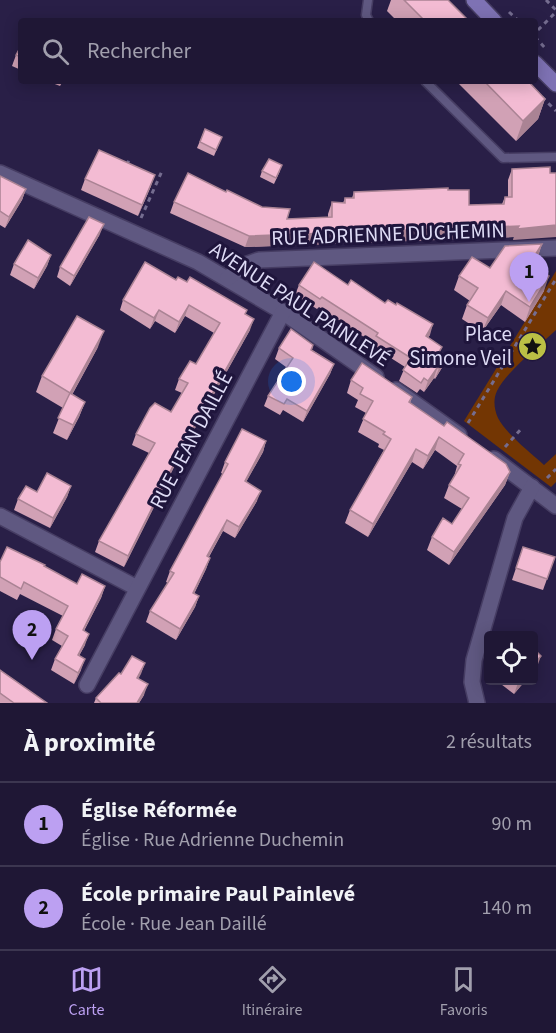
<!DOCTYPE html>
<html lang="fr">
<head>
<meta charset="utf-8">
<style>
	body { margin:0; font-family:"Source Sans 3",sans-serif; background:#2c2441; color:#f1f3f6 }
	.controls { position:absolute; right:18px; bottom:18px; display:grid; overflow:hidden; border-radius:6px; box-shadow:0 3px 15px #0003 }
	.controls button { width:54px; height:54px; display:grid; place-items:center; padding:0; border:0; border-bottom:2px solid #3c3650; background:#1f1735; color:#f1f3f6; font:30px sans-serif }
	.you { position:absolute; left:292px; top:382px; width:21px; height:21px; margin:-15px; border:4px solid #fff; border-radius:50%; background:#1a73e8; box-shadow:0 0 0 9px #1a73e833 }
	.badge { display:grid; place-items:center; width:39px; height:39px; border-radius:50%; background:#bca0f2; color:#111; font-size:20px; font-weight:700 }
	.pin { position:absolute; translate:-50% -50px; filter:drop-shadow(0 2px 3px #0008) }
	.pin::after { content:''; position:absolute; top:32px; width:21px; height:18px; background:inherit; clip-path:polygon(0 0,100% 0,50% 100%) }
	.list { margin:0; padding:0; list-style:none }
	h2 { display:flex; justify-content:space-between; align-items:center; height:78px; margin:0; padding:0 24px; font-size:26px }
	h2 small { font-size:20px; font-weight:400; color:#a19fad }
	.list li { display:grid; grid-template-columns:39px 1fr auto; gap:18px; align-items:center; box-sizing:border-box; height:84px; padding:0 24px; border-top:2px solid #3c3650 }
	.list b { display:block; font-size:22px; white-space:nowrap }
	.list p { margin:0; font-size:20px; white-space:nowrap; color:#a19fad }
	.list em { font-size:20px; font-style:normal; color:#a19fad }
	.icon { flex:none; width:33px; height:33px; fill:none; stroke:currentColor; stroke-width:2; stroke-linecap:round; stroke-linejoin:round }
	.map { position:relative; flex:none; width:556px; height:703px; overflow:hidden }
	.search { position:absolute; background:#1f1735; box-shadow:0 3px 15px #0003; left:18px; right:18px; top:18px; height:66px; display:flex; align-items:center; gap:15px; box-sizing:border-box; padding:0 21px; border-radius:6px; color:#a19fad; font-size:22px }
	.sheet { height:246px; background:#1f1735 }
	nav { display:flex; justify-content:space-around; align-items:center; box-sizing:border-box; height:84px; border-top:2px solid #3c3650; background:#1f1735; font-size:16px; color:#a19fad }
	nav a { display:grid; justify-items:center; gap:3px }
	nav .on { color:#bca0f2 }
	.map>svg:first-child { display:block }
	.green { fill:#733603 }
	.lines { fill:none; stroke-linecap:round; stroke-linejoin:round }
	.lane-casing { stroke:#463d63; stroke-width:11 }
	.street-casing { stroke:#463d63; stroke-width:18 }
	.secondary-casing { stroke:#463d63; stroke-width:18 }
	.path { stroke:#756d90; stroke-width:3; stroke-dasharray:4.5 4.5; stroke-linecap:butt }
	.lane { stroke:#5f5881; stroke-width:8 }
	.street { stroke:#5f5881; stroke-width:15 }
	.secondary { stroke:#7e72b4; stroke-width:15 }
	.wall { fill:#d1a1b5 }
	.shaded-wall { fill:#aa8394 }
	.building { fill:#f3bbd3; stroke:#aa8394; stroke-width:1.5 }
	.labels { text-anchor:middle; stroke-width:6; stroke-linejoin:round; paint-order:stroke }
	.street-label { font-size:21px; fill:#dedbf5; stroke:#1f153c }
	.poi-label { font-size:21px; fill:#dedbf5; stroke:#1f153c; text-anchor:end }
</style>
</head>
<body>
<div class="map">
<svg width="556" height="703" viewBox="0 0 556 703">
	<rect width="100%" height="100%" fill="#291f47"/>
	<path class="green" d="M 556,271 L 556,330 C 540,345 506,372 497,391 C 493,399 494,409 498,418 C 508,436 529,451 544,465 L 556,454 L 556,482 L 551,487 L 464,421 Z"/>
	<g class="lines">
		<defs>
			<g id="lane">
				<polyline points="368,0 366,15 369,21"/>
				<polyline points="425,81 503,158 556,157"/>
			</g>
			<g id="street">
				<polyline points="0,173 198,262 283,312 376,377"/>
				<polyline points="228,278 242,266 259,260 556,248"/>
				<polyline points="396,390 459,435"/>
				<polyline points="494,459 556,506"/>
				<polyline points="0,516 137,588"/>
				<polyline points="87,685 283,312"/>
				<polyline points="477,703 472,682 474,660 515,518 532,487"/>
			</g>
			<g id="secondary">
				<polyline points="474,0 494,21"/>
				<polyline points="535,63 556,84"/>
			</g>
		</defs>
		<use href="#lane" class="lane-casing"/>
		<use href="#street" class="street-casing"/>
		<use href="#secondary" class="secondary-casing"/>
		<g class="path">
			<polyline points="546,0 556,10"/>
			<polyline points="509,12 519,21"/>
			<polyline points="538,30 556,12"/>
			<polyline points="535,37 546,49"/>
			<polyline points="542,97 556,111"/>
			<polyline points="127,165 130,157"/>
			<polyline points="141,218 162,171"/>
			<polyline points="468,423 556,279"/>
			<polyline points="505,447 522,428"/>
			<polyline points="547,478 556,469"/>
		</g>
		<use href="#lane" class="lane"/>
		<use href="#street" class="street"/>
		<use href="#secondary" class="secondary"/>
	</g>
	<g class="wall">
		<polygon points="391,0 448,0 469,21 397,21 387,11"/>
		<polygon points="21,46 21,70 12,66 16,55"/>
		<polygon points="47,81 63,81 60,86"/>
		<polygon points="456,81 528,81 545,99 538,119 516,141"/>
		<polygon points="205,129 222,137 214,156 197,148"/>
		<polygon points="550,167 513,240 514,237 245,247 170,213 174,202 226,192 287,219 328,217 328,214 332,202 343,203 345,198 352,198 354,192 448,190 469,205 502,204 505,197 508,197 508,180 512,169"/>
		<polygon points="262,171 280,171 274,184 260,177"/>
		<polygon points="0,176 26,189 22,200 5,228 0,225"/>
		<polygon points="85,179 151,186 138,216 81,190"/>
		<polygon points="100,234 70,286 57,277 60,267"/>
		<polygon points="542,244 537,259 533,265 544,291 525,322 501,305 482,332 462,319 467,305 470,301 454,290 459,276 490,268"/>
		<polygon points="51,255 47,266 34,289 10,275 14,264"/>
		<polygon points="176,280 246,314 250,330 180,455 124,567 95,552 99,541 149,453 132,445 136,434 171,412 182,393 175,390 179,379 196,364 214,333 185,316 175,333 155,321 150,329 120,310 123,300"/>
		<polygon points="299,285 348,285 430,335 428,337 440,352 443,366 435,379 434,378 424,392 420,389 417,393 399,381 405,367 372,346 373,343 319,307 317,309 295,295"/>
		<polygon points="313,345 312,350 334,364 330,374 303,422 283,410 280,415 264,406 268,396 286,367 275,359 279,348"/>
		<polygon points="98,347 72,395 85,402 79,417 67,440 53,433 63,408 36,392 42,376"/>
		<polygon points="351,380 412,397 410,403 510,472 505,485 449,565 427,550 432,537 452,524 462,509 444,498 449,485 454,477 457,466 435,450 423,469 412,462 368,537 345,523 350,510 384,450 378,447 379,444 358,432 366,413 355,407 358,400 347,393"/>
		<polygon points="266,441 263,452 246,482 257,501 235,538 223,531 209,557 210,558 206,569 194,594 199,596 195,607 176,640 146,622 150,611 168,583 166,582 170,571 223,474 221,473 225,462"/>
		<polygon points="71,486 67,497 50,528 14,510 18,499 37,492"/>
		<polygon points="523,547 555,557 543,590 512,580"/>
		<polygon points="0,562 44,566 77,584 105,586 101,598 84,631 85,645 79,656 81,670 74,684 51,670 55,659 62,646 52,640 56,629 63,616 20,594 17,600 0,591"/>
		<polygon points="145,663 138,679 144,695 139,703 94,703 96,698 121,674"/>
		<polygon points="0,670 47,703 0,703"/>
		<polygon points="497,681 525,681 514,694"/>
	</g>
	<g class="shaded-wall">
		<polygon points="545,99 538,119 516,141 523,121"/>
		<polygon points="155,175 151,186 138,216 142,205"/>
		<polygon points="26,189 22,200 5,228 9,217"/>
		<polygon points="104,224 100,234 70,286 74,276"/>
		<polygon points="556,225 556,237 513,240 514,237 245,247 249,236 519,226"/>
		<polygon points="542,244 537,259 525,278 530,263"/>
		<polygon points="51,255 47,266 34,289 38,278"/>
		<polygon points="549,276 544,291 525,322 530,307"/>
		<polygon points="506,291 501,305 482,332 488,318"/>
		<polygon points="189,305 185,316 175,333 179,322"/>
		<polygon points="159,310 155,321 150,329 154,318"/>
		<polygon points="254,319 250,330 180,455 124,567 128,556 184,444"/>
		<polygon points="433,324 430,335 422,346 426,336"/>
		<polygon points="104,331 98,347 64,409 70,393"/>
		<polygon points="447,356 443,366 435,379 439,368"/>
		<polygon points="334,364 330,374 303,422 307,411"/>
		<polygon points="437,368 434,378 424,392 428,381"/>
		<polygon points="85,402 79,417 67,440 73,425"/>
		<polygon points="439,437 435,450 423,469 428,456"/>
		<polygon points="266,441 263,452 241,491 245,481"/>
		<polygon points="416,449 412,462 368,537 373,524"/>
		<polygon points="510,472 505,485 449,565 454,552"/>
		<polygon points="71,486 67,497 50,528 53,518"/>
		<polygon points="261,491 257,501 235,538 239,527"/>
		<polygon points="227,520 223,531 203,567 207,556"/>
		<polygon points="210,558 206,569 189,604 193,593"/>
		<polygon points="105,586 101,598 78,641 83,630"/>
		<polygon points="199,596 195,607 176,640 180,629"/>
		<polygon points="89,634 85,645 73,666 78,655"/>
		<polygon points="541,656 537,667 534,671 534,664"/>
		<polygon points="85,659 81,670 74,684 78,673"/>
		<polygon points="145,663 141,674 133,689 137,678"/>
		<polygon points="520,681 525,681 514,694 518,683"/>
		<polygon points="148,684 144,695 139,703 137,703"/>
	</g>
	<g class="building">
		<polygon points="404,0 448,0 469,21 425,21"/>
		<polygon points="21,46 21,57 16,55"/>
		<polygon points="484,81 528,81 545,99 523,121"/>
		<polygon points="205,129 222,137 216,150 200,142"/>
		<polygon points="99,150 155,175 142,205 85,179"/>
		<polygon points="269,159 282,165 276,178 262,171"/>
		<polygon points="550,167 550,173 556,173 556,225 517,229 519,226 249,236 174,202 188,173 226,192 227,190 262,207 290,209 287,219 332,217 332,202 345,203 345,198 354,198 354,192 448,188 448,190 469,190 469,205 504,204 505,197 512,197 512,169"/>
		<polygon points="0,176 26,189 9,217 0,211"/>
		<polygon points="89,217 104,224 74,276 60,267"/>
		<polygon points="28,240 51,255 38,278 14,264"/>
		<polygon points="542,244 530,263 549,276 530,307 506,291 488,318 467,305 478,288 459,276 472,257 490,268 505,246"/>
		<polygon points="145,262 176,280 178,277 187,282 190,277 247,310 245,314 254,319 184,444 128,556 99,541 155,443 136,434 150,408 155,403 171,412 188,383 179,379 190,361 196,364 220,323 189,305 179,322 159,310 154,318 123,300"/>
		<polygon points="314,262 348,285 351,280 385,303 388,300 396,305 397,303 433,324 426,336 442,347 439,352 447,356 439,368 437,368 428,381 424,378 421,383 403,370 411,358 376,336 378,333 322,297 320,299 299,285"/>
		<polygon points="77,316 104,331 70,393 42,376"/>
		<polygon points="291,329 313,345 311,350 334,364 307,411 287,399 284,404 268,396 293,358 279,348"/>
		<polygon points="362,363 412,397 409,402 444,426 447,422 506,464 510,472 454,552 432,537 443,518 452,524 469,498 449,485 461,465 458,464 464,454 439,437 428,456 416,449 373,524 350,510 391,439 383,434 385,432 363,419 373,401 360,394 363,388 351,380"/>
		<polygon points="70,393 85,402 73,425 58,418"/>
		<polygon points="242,429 266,441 245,481 261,491 239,527 227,520 207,556 210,558 193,593 199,596 180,629 150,611 174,573 170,571 228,464 225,462"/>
		<polygon points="47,473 71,486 53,518 18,499 26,486 37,492"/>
		<polygon points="7,547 45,565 44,566 77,584 82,574 105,586 83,630 89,634 78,655 85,659 78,673 55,659 68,636 56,629 68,606 24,582 21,589 0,577 0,562"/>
		<polygon points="523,547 555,557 547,579 516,568"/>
		<polygon points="534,649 541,656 534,664"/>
		<polygon points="132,656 145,663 137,678 148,684 137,703 101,703 96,698 119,673 121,674"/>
		<polygon points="0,670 47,703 14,703 0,693"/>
	</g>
	<defs>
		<symbol id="sight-disc" viewBox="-11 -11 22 22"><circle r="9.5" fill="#bbc045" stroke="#1f153c"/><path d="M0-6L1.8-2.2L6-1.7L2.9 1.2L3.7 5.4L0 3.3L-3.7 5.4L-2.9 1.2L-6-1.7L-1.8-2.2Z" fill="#111"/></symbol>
	</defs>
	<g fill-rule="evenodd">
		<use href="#sight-disc" x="516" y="330" width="33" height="33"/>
	</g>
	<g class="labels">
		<g class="street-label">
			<text transform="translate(388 234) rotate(-2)" y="7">RUE ADRIENNE DUCHEMIN</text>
			<text transform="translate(300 304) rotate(33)" y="7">AVENUE PAUL PAINLEVÉ</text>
			<text transform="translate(191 440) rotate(-62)" y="7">RUE JEAN DAILLÉ</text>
		</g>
		<g class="poi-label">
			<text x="512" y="341">Place<tspan x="512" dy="24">Simone Veil</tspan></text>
		</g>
	</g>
</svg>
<div class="controls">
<button><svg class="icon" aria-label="locate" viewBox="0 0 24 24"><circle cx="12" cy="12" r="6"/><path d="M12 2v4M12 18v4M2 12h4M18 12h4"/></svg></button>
</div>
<div class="you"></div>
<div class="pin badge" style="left:529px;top:302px">1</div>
<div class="pin badge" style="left:32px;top:660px">2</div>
<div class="search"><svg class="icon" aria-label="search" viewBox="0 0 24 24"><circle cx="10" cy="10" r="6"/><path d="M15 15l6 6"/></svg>Rechercher</div>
</div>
<section class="sheet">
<h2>À proximité<small>2 résultats</small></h2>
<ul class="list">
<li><span class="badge">1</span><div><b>Église Réformée</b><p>Église · Rue Adrienne Duchemin</p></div><em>90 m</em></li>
<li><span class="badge">2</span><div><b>École primaire Paul Painlevé</b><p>École · Rue Jean Daillé</p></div><em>140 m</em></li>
</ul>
</section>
<nav>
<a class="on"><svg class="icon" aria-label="map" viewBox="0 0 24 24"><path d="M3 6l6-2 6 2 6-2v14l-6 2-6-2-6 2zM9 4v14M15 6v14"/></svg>Carte</a>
<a><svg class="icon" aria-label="directions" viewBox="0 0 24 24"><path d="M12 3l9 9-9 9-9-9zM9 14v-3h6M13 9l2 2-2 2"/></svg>Itinéraire</a>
<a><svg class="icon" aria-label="saved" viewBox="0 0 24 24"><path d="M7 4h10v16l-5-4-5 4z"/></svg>Favoris</a>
</nav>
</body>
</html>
